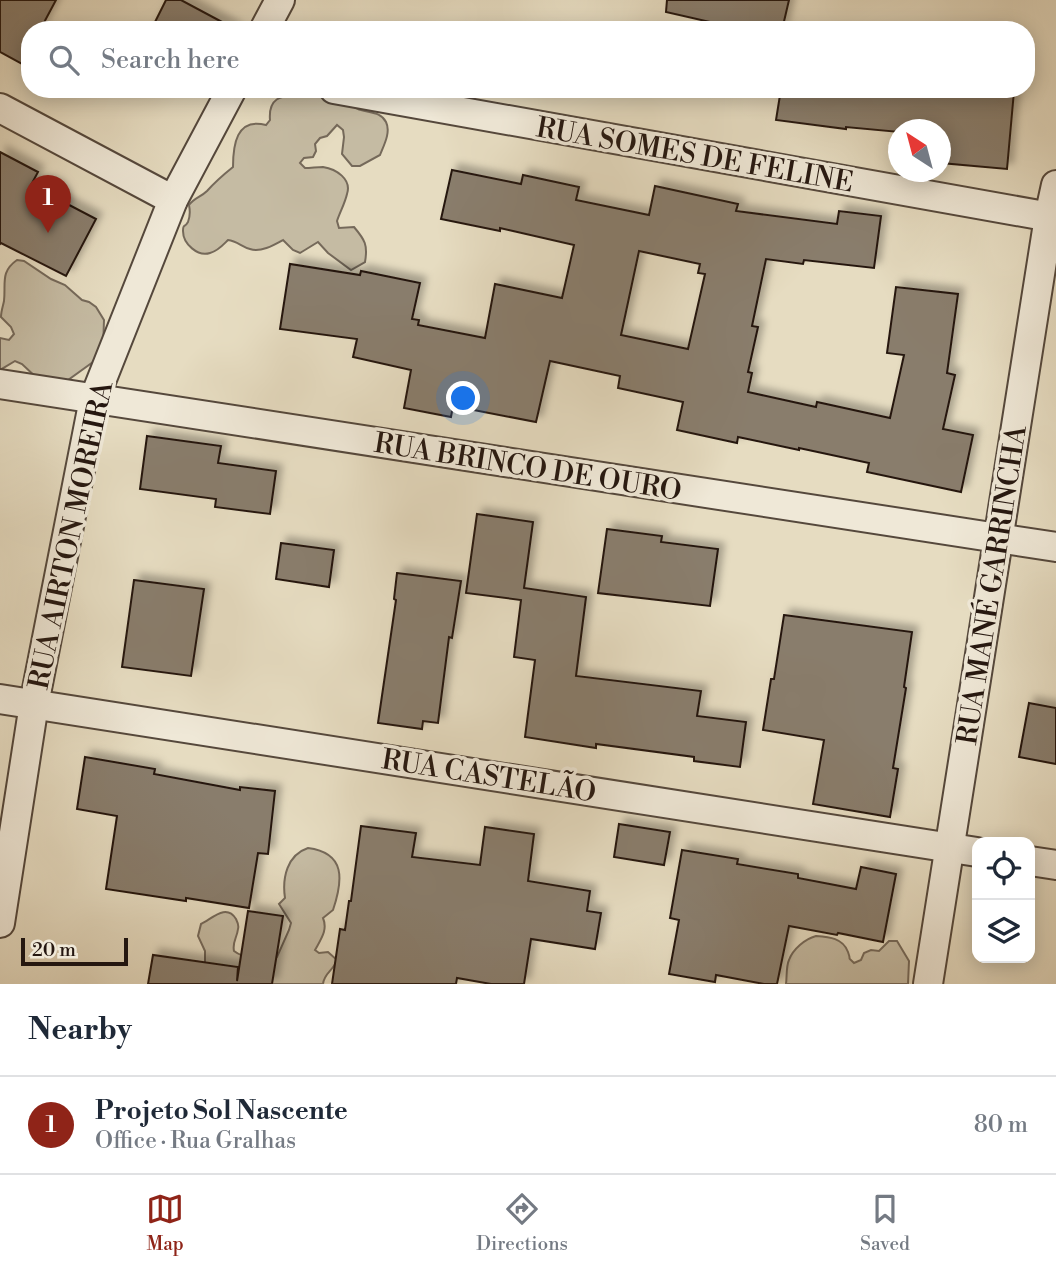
<!DOCTYPE html>
<html lang="en">
<head>
<meta charset="utf-8">
<style>
	body { margin:0; font-family:"Libre Bodoni",serif; background:#f6f6f7; color:#1f2937 }
	.controls { position:absolute; right:21px; bottom:21px; display:grid; overflow:hidden; border-radius:14px; box-shadow:0 4px 18px #0003 }
	.controls button { width:63px; height:63px; display:grid; place-items:center; padding:0; border:0; border-bottom:2px solid #e0e1e3; background:#fff; color:#1f2937; font:35px sans-serif }
	.compass { position:absolute; left:888px; top:119px; width:63px; height:63px; border-radius:50%; background:#fff; box-shadow:0 4px 18px #0003; rotate:324deg }
	.scale { position:absolute; left:21px; bottom:18px; width:107px; box-sizing:border-box; padding-left:7px; border:4px solid #251710; border-top:0; font-size:19px; line-height:24px; white-space:nowrap; color:#251710; -webkit-text-stroke:5px #efe8d7; paint-order:stroke }
	.you { position:absolute; left:464px; top:399px; width:24px; height:24px; margin:-18px; border:5px solid #fff; border-radius:50%; background:#1a73e8; box-shadow:0 0 0 10px #1a73e833 }
	.badge { display:grid; place-items:center; width:46px; height:46px; border-radius:50%; background:#8f2418; color:#fff; font-size:23px; font-weight:700 }
	.pin { position:absolute; translate:-50% -58px; filter:drop-shadow(0 2px 4px #0008) }
	.pin::after { content:''; position:absolute; top:37px; width:24px; height:21px; background:inherit; clip-path:polygon(0 0,100% 0,50% 100%) }
	.list { margin:0; padding:0; list-style:none }
	h2 { display:flex; justify-content:space-between; align-items:center; height:91px; margin:0; padding:0 28px; font-size:30px }
	h2 small { font-size:23px; font-weight:400; color:#747a83 }
	.list li { display:grid; grid-template-columns:46px 1fr auto; gap:21px; align-items:center; box-sizing:border-box; height:98px; padding:0 28px; border-top:2px solid #e0e1e3 }
	.list b { display:block; font-size:26px; white-space:nowrap }
	.list p { margin:0; font-size:23px; white-space:nowrap; color:#747a83 }
	.list em { font-size:23px; font-style:normal; color:#747a83 }
	.icon { flex:none; width:38px; height:38px; fill:none; stroke:currentColor; stroke-width:2; stroke-linecap:round; stroke-linejoin:round }
	.map { position:relative; flex:none; width:1056px; height:984px; overflow:hidden }
	.search { position:absolute; background:#fff; box-shadow:0 4px 18px #0003; left:21px; right:21px; top:21px; height:77px; display:flex; align-items:center; gap:18px; box-sizing:border-box; padding:0 24px; border-radius:28px; color:#747a83; font-size:26px }
	.sheet { height:189px; background:#fff }
	nav { display:flex; justify-content:space-around; align-items:center; box-sizing:border-box; height:98px; border-top:2px solid #e0e1e3; background:#fff; font-size:19px; color:#747a83 }
	nav a { display:grid; justify-items:center; gap:4px }
	nav .on { color:#8f2418 }
	.map>svg:first-child { display:block }
	.green { fill:#c5bba3; stroke:#75695a; stroke-width:2 }
	.building { fill:#897d6c; stroke:#251710; stroke-width:2; fill-rule:evenodd; filter:url(#shadow) }
	.lines { fill:none; stroke-linecap:round; stroke-linejoin:round }
	.street-casing { stroke:#55483c; stroke-width:32 }
	.street { stroke:#efe8d7; stroke-width:28 }
	.labels { text-anchor:middle; stroke-width:7; stroke-linejoin:round; paint-order:stroke }
	.street-label { font-size:28px; fill:#251710; stroke:#efe8d7 }
</style>
</head>
<body>
<div class="map">
<svg width="1056" height="984" viewBox="0 0 1056 984">
	<defs>
		<filter id="shadow"><feDropShadow dx="6" dy="-6" stdDeviation="3.5" flood-color="#0004"/></filter>
	</defs>
	<rect width="100%" height="100%" fill="#e6dcc1"/>
	<filter id="stains"><feTurbulence type="fractalNoise" baseFrequency=".00286" numOctaves="4"/><feColorMatrix values="0 0 0 0 .2 0 0 0 0 .09 0 0 0 0 .02 0 0 0 .5 -.17"/></filter>
	<radialGradient id="worn" r=".72"><stop offset=".6" stop-color="#630" stop-opacity="0"/><stop offset="1" stop-color="#630" stop-opacity=".3"/></radialGradient>
	<g class="green">
		<path d="M 302,93 C 314,95 337,97 347,101 C 352,104 355,109 361,110 C 370,113 381,112 386,122 C 391,132 384,145 380,155 L 360,166 L 352,166 L 342,154 L 344,137 L 343,130 L 337,125 L 327,136 L 320,138 L 315,144 L 316,151 L 313,157 L 304,158 L 300,163 L 305,168 C 311,168 317,167 323,167 C 336,169 352,179 347,194 C 345,203 340,212 337,221 L 339,228 L 354,227 C 365,240 368,245 365,262 L 351,270 L 328,253 L 318,242 L 300,253 L 293,250 L 283,240 C 274,245 260,253 250,249 C 242,247 237,241 228,240 C 223,245 218,251 210,253 C 198,257 183,244 183,231 C 183,223 184,229 188,222 C 190,217 190,210 189,205 C 194,198 201,197 207,191 C 215,182 223,175 233,167 C 233,146 236,117 266,125 L 270,120 C 268,96 283,96 302,93 Z"/>
		<path d="M 17,260 L 24,261 L 51,279 L 65,285 L 82,300 L 89,302 L 96,307 L 104,320 L 103,350 L 93,362 L 68,380 L 52,382 L 38,379 L 22,364 L 15,361 L 0,370 L 0,338 L 9,340 L 14,334 L 11,327 L 1,317 C 1,311 3,306 4,301 C 6,283 0,272 17,260 Z"/>
		<path d="M 308,848 C 346,853 343,880 333,910 L 323,918 C 328,930 321,939 315,950 L 319,953 L 328,952 L 337,960 C 334,970 324,973 323,984 L 260,984 L 227,977 L 205,963 L 205,951 L 198,936 L 201,924 C 212,919 226,903 236,919 C 237,921 239,926 238,929 C 237,938 232,942 234,951 C 244,959 264,960 277,957 L 289,930 L 291,923 L 279,904 L 285,898 C 282,878 287,855 308,848 Z"/>
		<path d="M 816,936 C 829,937 843,938 848,952 C 852,963 846,955 854,963 L 861,960 L 864,953 L 871,950 L 879,951 L 889,941 L 897,941 L 909,961 L 908,984 L 786,984 C 787,977 786,966 789,960 C 793,949 805,939 816,936 Z"/>
	</g>
	<g class="building">
		<polygon points="0,0 56,0 40,30 30,30 30,49 22,64 0,52"/>
		<polygon points="166,0 181,0 237,30 151,30"/>
		<polygon points="667,0 789,0 782,30 745,30 666,12"/>
		<polygon points="781,89 992,89 1014,91 1007,169 941,163 941,130 899,130 899,132 846,127 846,129 776,120"/>
		<polygon points="0,152 38,172 31,185 96,219 66,276 1,243 0,244"/>
		<path d="M 452,170 L 521,184 L 523,175 L 579,187 L 576,200 L 649,215 L 655,186 L 738,204 L 736,211 L 837,224 L 839,211 L 881,216 L 874,268 L 804,260 L 803,264 L 766,259 L 752,326 L 758,327 L 748,372 L 752,373 L 748,392 L 816,407 L 817,402 L 890,418 L 904,355 L 887,353 L 896,287 L 958,294 L 947,373 L 955,375 L 943,429 L 973,435 L 961,492 L 867,472 L 869,463 L 799,448 L 799,450 L 738,437 L 737,443 L 677,430 L 683,402 L 618,388 L 620,376 L 550,361 L 536,422 L 453,406 L 451,417 L 404,408 L 411,370 L 353,357 L 357,339 L 280,329 L 290,264 L 360,275 L 361,271 L 420,283 L 412,319 L 419,320 L 418,325 L 485,338 L 495,284 L 562,298 L 574,245 L 500,228 L 500,231 L 441,219 ZM 639,251 L 700,264 L 698,273 L 705,274 L 688,349 L 621,335 Z"/>
		<polygon points="147,436 221,446 218,463 276,471 270,514 215,507 216,499 140,489"/>
		<polygon points="477,514 533,522 524,588 586,597 576,676 701,691 697,716 746,722 740,767 694,761 694,757 596,744 596,748 525,737 535,660 514,657 521,600 466,593"/>
		<polygon points="607,529 662,536 661,542 718,549 710,606 598,593"/>
		<polygon points="281,543 334,550 329,587 276,579"/>
		<polygon points="397,573 461,581 452,638 449,637 438,723 423,721 422,729 378,723 396,600 394,599"/>
		<polygon points="134,580 204,589 191,676 122,667"/>
		<polygon points="784,615 912,632 904,687 906,688 893,768 898,769 890,817 813,804 824,740 763,730 771,679 774,679"/>
		<polygon points="1029,703 1056,708 1056,764 1019,757"/>
		<polygon points="85,757 155,769 154,774 240,790 240,787 275,791 268,854 258,853 249,908 186,898 186,901 106,889 117,816 77,809"/>
		<polygon points="619,824 670,832 664,865 614,857"/>
		<polygon points="361,826 416,833 412,857 480,865 485,827 534,834 528,881 590,891 587,911 601,913 595,949 531,939 524,984 491,984 457,978 456,984 332,984 340,929 345,930 349,901 351,901"/>
		<polygon points="682,850 738,859 737,864 798,874 798,878 856,889 861,867 896,874 883,942 838,933 837,935 789,926 777,984 764,984 716,975 715,982 669,974 679,920 670,918"/>
		<polygon points="248,911 283,916 272,984 148,984 153,955 238,967 237,981"/>
	</g>
	<g class="lines">
		<defs>
			<g id="street">
				<polyline points="264,30 280,0"/>
				<polyline points="334,89 1056,218"/>
				<polyline points="0,108 173,200"/>
				<polyline points="0,384 1056,547"/>
				<polyline points="0,699 977,852"/>
				<polyline points="1030,861 1056,865"/>
				<polyline points="0,923 34,704 94,399 173,200 232,89"/>
				<polyline points="928,984 1049,217 1056,185"/>
			</g>
		</defs>
		<use href="#street" class="street-casing"/>
		<use href="#street" class="street"/>
	</g>
	<g class="labels">
		<g class="street-label">
			<text transform="translate(695 154) rotate(10)" y="10">RUA SOMES DE FELINE</text>
			<text transform="translate(528 466) rotate(9)" y="10">RUA BRINCO DE OURO</text>
			<text transform="translate(70 535) rotate(-78)" y="10">RUA AIRTON MOREIRA</text>
			<text transform="translate(991 585) rotate(-81)" y="10">RUA MANÉ GARRINCHA</text>
			<text transform="translate(489 775) rotate(9)" y="10">RUA CASTELÃO</text>
		</g>
	</g>
	<rect width="100%" height="100%" filter="url(#stains)"/>
	<rect width="100%" height="100%" fill="url(#worn)"/>
</svg>
<div class="controls">
<button><svg class="icon" aria-label="locate" viewBox="0 0 24 24"><circle cx="12" cy="12" r="6"/><path d="M12 2v4M12 18v4M2 12h4M18 12h4"/></svg></button>
<button><svg class="icon" aria-label="layers" viewBox="0 0 24 24"><path d="M12 4l9 5-9 5-9-5zM3 14l9 5 9-5"/></svg></button>
</div>
<svg class="compass" viewBox="-18 -18 36 36"><path d="M0-13l5 13h-10z" fill="#e53935"/><path d="M0 13l5-13h-10z" fill="#747a83"/></svg>
<div class="scale">20 m</div>
<div class="you"></div>
<div class="pin badge" style="left:48px;top:233px">1</div>
<div class="search"><svg class="icon" aria-label="search" viewBox="0 0 24 24"><circle cx="10" cy="10" r="6"/><path d="M15 15l6 6"/></svg>Search here</div>
</div>
<section class="sheet">
<h2>Nearby<small></small></h2>
<ul class="list">
<li><span class="badge">1</span><div><b>Projeto Sol Nascente</b><p>Office · Rua Gralhas</p></div><em>80 m</em></li>
</ul>
</section>
<nav>
<a class="on"><svg class="icon" aria-label="map" viewBox="0 0 24 24"><path d="M3 6l6-2 6 2 6-2v14l-6 2-6-2-6 2zM9 4v14M15 6v14"/></svg>Map</a>
<a><svg class="icon" aria-label="directions" viewBox="0 0 24 24"><path d="M12 3l9 9-9 9-9-9zM9 14v-3h6M13 9l2 2-2 2"/></svg>Directions</a>
<a><svg class="icon" aria-label="saved" viewBox="0 0 24 24"><path d="M7 4h10v16l-5-4-5 4z"/></svg>Saved</a>
</nav>
</body>
</html>
